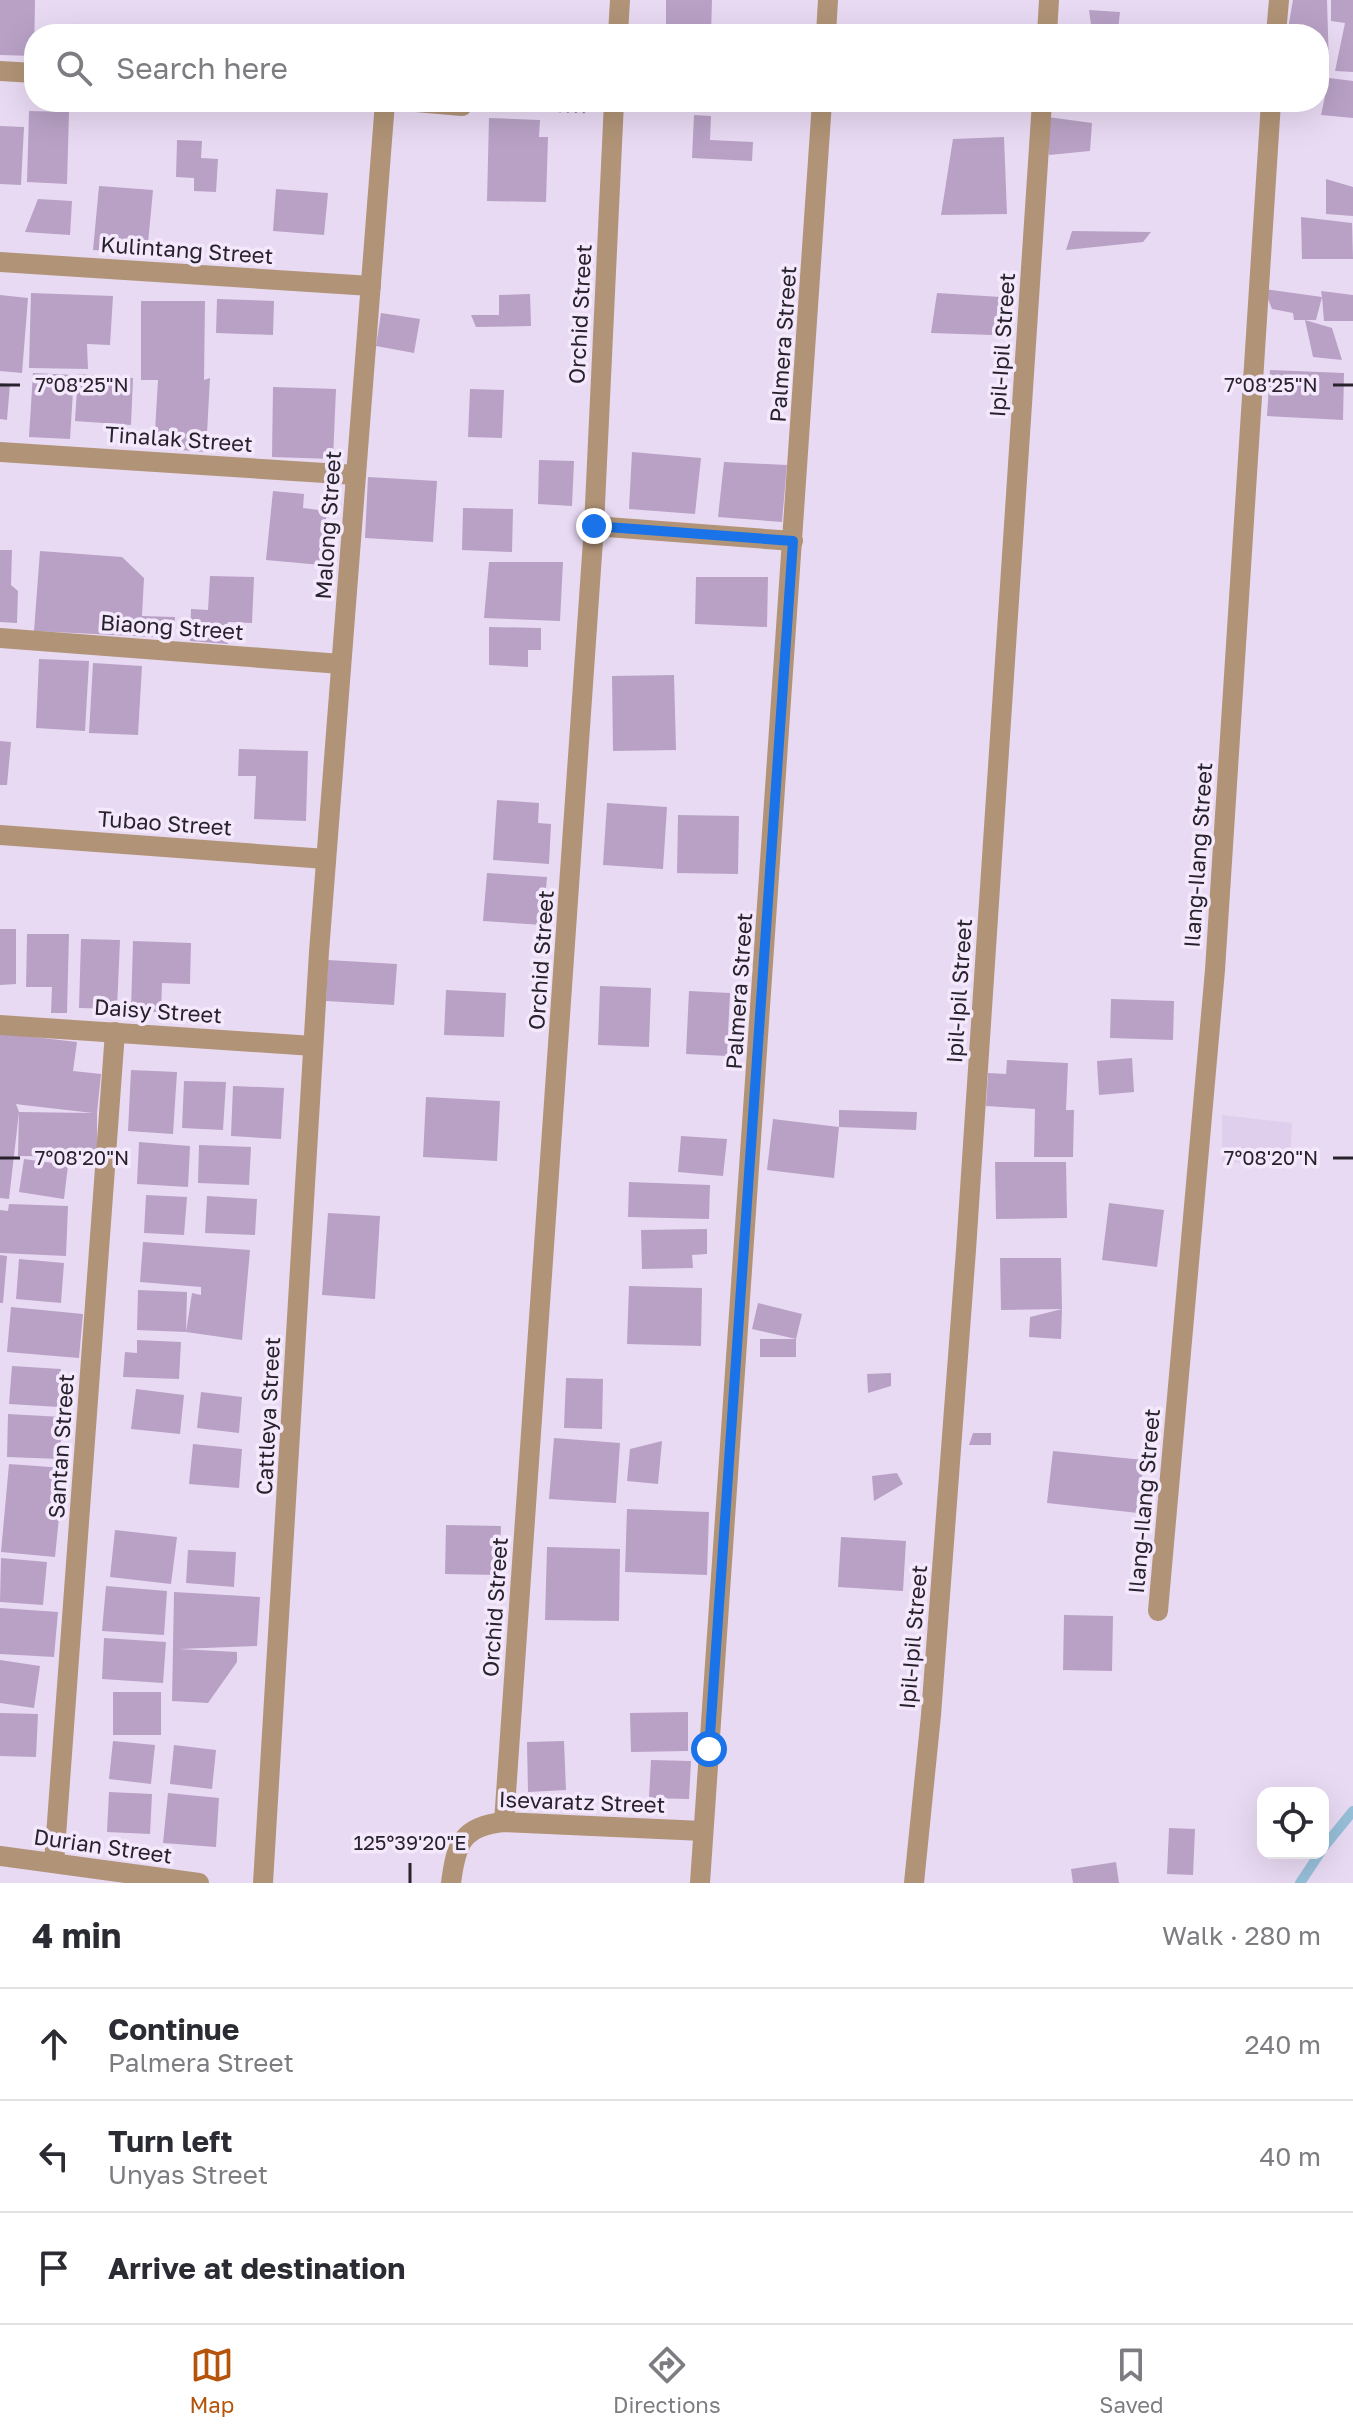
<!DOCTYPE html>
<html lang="en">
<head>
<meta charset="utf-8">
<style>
	body { margin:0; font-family:"Golos Text",sans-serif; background:#f2f2f3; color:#2b2b33 }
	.controls { position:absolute; right:24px; bottom:24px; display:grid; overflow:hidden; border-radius:16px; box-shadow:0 8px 32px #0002 }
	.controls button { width:72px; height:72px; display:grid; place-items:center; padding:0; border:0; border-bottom:2px solid #e1e1e2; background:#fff; color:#2b2b33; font:40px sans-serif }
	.stop { position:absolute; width:24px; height:24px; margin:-18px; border:6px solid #1a73e8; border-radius:50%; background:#fff }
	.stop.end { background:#1a73e8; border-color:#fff; box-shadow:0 2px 8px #0008 }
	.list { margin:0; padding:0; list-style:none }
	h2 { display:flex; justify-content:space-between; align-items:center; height:104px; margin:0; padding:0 32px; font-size:34px }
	h2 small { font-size:26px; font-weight:400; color:#7c7c81 }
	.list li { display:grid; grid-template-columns:52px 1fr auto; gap:24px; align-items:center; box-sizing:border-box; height:112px; padding:0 32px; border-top:2px solid #e1e1e2 }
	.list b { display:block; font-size:30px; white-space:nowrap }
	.list p { margin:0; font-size:26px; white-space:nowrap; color:#7c7c81 }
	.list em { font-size:26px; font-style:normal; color:#7c7c81 }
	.icon { flex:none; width:44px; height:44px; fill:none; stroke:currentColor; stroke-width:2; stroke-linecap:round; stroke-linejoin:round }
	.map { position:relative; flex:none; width:1353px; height:1883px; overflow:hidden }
	.search { position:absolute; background:#fff; box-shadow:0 8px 32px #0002; left:24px; right:24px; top:24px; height:88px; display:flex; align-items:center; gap:20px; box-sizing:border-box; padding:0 28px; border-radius:32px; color:#7c7c81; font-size:30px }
	.sheet { height:440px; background:#fff }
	nav { display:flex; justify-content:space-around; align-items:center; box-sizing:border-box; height:112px; border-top:2px solid #e1e1e2; background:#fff; font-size:22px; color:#7c7c81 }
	nav a { display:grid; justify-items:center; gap:4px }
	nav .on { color:#b45309 }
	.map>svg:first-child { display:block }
	.built { fill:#e0ceed }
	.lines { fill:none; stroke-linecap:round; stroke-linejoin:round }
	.stream { stroke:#97bfd9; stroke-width:10 }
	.building { fill:#b8a1c5; fill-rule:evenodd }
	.path { stroke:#8d8394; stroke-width:5; stroke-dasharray:2 6; stroke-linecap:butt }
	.street { stroke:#b19477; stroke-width:20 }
	.route { stroke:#1a73e8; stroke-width:10 }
	.ticks { fill:none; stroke:#27222b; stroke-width:3 }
	.labels { text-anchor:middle; stroke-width:7; stroke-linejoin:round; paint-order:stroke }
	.street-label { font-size:22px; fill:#27222b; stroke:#f4e8fc }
	.ticks-label { font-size:20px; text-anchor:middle; fill:#27222b; stroke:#f4e8fc; stroke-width:7; stroke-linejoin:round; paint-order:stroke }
</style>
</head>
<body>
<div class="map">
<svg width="1353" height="1883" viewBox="0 0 1353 1883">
	<rect width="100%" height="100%" fill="#e9daf3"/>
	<polygon class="built" points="1222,1115 1292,1123 1290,1165 1222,1162"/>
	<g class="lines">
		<g class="stream">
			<polyline points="1323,1848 1353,1811"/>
			<polyline points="1300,1883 1320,1853"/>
		</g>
	</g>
	<g class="building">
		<polygon points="0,0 35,0 34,56 0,55"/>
		<polygon points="666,0 712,0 711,34 629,34 629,24 666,24"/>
		<polygon points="1293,0 1327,0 1329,66 1319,64 1319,34 1287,34"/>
		<polygon points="1331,0 1353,0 1353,72 1335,71 1345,23 1331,21"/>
		<polygon points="1089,10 1120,12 1118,30 1092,32"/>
		<polygon points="1329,78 1353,81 1353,118 1321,115"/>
		<polygon points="29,111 69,112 67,184 27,182"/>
		<polygon points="694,115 711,116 710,140 753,142 752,161 692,158"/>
		<polygon points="1048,117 1092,123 1090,151 1049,155"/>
		<polygon points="489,118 540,120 539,137 548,137 546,202 487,201"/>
		<polygon points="0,126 24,127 21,185 0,184"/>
		<polygon points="1004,137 1007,214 941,215 953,139"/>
		<polygon points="177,140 202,141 201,158 218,159 216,192 194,191 194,178 176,177"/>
		<polygon points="1326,179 1353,187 1353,216 1326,214"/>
		<polygon points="99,186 153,190 147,254 93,250"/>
		<polygon points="276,189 328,193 324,235 273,231"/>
		<polygon points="38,199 72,201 70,235 25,232"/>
		<polygon points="1301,217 1352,223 1353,259 1302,259"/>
		<polygon points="1072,231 1151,232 1143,242 1066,250"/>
		<polygon points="1264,289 1322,297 1321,291 1353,295 1353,321 1324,321 1322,297 1316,320 1305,320 1332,328 1342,360 1313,357 1305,320 1294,320 1293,313 1272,309"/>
		<polygon points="31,293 113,296 110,345 87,344 88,369 29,368"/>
		<polygon points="937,293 1001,297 992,335 931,333"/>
		<polygon points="530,294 531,326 476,327 471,315 499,315 499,295"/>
		<polygon points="0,295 28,298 22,373 0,371"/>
		<polygon points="217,299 274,301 273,335 216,333"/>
		<polygon points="141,301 205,301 204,380 210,378 206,452 154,448 158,380 141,380"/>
		<polygon points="381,313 420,319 414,353 376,346"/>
		<polygon points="1270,370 1344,373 1343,420 1267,416"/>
		<polygon points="33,373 74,375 70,439 29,437"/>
		<polygon points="78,374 133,378 131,425 75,421"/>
		<polygon points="0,383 10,384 7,420 0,419"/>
		<polygon points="273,387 336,389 333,459 272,457"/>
		<polygon points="470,389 504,390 502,438 468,437"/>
		<polygon points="632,452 701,458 695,514 629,509"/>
		<polygon points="539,460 574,461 572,506 538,504"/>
		<polygon points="724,462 787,465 782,522 718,517"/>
		<polygon points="368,477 437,481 433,542 365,538"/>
		<polygon points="273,491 304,494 303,508 327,511 321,565 266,560"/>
		<polygon points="463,508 513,509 512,552 462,550"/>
		<polygon points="0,550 12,550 11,585 18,591 17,623 0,622"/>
		<polygon points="40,551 122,557 144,578 142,616 175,617 174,638 34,631"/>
		<polygon points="489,562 563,562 560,621 484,618"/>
		<polygon points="210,576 254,577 252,623 228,622 228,644 190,641 191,609 208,610"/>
		<polygon points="696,577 768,577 767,627 695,624"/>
		<polygon points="489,627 541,628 541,650 528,650 528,667 489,665"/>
		<polygon points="39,659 89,661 85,731 36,728"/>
		<polygon points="93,663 142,666 138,735 89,733"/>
		<polygon points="674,675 676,750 613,751 612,676"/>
		<polygon points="0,741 11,742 7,785 0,785"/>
		<polygon points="239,749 308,751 306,821 254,819 256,776 238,776"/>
		<polygon points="497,800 539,803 538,823 551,824 549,864 493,860"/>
		<polygon points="607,803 667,807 663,869 603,865"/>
		<polygon points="678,815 739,816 738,874 677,873"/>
		<polygon points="487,873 547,877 543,925 483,921"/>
		<polygon points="0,929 16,929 16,984 0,985"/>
		<polygon points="27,934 69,934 67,1013 51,1013 52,987 26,987"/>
		<polygon points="81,939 120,940 117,1009 79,1008"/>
		<polygon points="133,941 191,943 190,984 162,983 161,1012 131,1011"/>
		<polygon points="328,960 397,964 394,1005 326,1001"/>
		<polygon points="600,986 651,988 649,1047 598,1045"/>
		<polygon points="446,990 506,993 504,1037 444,1035"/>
		<polygon points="689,991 730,993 727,1056 686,1054"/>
		<polygon points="1111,999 1174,1001 1173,1040 1110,1038"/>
		<path d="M 0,1033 L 77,1042 L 73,1071 L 101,1074 L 97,1113 L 97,1157 L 18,1156 L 19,1112 L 9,1199 L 0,1198 ZM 16,1104 L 23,1105 L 93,1113 L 19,1112 Z"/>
		<polygon points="1132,1058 1134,1092 1099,1095 1097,1061"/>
		<polygon points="1007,1060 1068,1063 1066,1110 1074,1110 1073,1157 1034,1157 1035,1109 986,1106 988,1073 1006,1074"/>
		<polygon points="131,1070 177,1072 173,1134 128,1131"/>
		<polygon points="184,1081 226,1082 223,1130 182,1128"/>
		<polygon points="233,1086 284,1088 281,1139 231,1136"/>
		<polygon points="426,1097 500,1101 497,1161 423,1157"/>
		<polygon points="839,1110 917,1112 916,1130 839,1127 834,1178 767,1170 773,1119 839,1127"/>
		<polygon points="681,1136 727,1139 723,1176 678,1172"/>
		<polygon points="139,1142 190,1146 188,1187 137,1184"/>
		<polygon points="199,1145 251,1147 249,1185 198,1183"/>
		<polygon points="24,1159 68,1165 64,1199 19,1192"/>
		<polygon points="995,1162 1066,1162 1067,1218 996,1219"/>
		<polygon points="629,1182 710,1185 709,1219 628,1217"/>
		<polygon points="146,1195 187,1197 184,1235 144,1233"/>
		<polygon points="207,1196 257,1199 255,1235 205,1233"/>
		<polygon points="1109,1203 1164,1210 1157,1267 1102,1260"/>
		<polygon points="9,1204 68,1206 66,1256 0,1253 0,1210 8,1211"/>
		<polygon points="328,1213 380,1216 375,1299 322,1295"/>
		<polygon points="707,1229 707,1254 692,1255 693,1268 642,1269 641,1230"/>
		<polygon points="143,1242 250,1250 242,1340 186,1332 137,1330 138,1290 187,1292 186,1332 192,1293 201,1295 201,1287 140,1282"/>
		<polygon points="0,1255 7,1256 3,1303 0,1303"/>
		<polygon points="1000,1258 1061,1258 1062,1309 1061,1339 1029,1337 1030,1317 1062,1309 1001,1310"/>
		<polygon points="19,1259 64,1263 61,1303 16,1299"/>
		<polygon points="629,1286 702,1288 701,1346 627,1344"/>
		<polygon points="758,1303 802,1314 796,1339 796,1357 760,1357 760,1339 796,1339 752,1329"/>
		<polygon points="11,1307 83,1314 79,1358 7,1352"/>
		<polygon points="137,1340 181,1342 179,1379 123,1377 125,1352 137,1353"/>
		<polygon points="12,1366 61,1369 59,1407 9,1404"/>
		<polygon points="891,1373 891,1386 868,1393 867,1374"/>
		<polygon points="566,1378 603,1379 602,1429 564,1428"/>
		<polygon points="136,1389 184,1395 180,1434 131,1429"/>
		<polygon points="201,1392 242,1397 239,1433 197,1428"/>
		<polygon points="8,1414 62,1417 60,1459 7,1457"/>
		<polygon points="973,1433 991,1433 991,1445 969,1445"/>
		<polygon points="554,1438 620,1443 616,1503 549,1499"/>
		<polygon points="662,1441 658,1484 627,1481 630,1449"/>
		<polygon points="193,1444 242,1449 239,1488 189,1484"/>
		<polygon points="1053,1451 1144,1460 1138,1513 1047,1503"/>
		<polygon points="9,1464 64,1468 55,1557 1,1552"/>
		<polygon points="897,1473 903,1484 874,1501 872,1476"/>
		<polygon points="627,1509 709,1512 707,1575 625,1572"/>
		<polygon points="446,1525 501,1526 499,1575 445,1574"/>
		<polygon points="115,1530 177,1537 171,1584 110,1577"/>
		<polygon points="841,1537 906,1541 903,1591 838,1587"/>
		<polygon points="547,1547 620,1549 619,1621 545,1620"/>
		<polygon points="188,1550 236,1552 234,1587 186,1583"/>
		<polygon points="1,1558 47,1562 43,1605 0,1602"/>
		<polygon points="106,1586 167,1591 164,1635 102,1631"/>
		<polygon points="174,1592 260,1597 257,1646 179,1649 237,1652 237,1662 208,1703 172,1701"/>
		<polygon points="0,1608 58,1612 54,1657 0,1654"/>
		<polygon points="1064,1615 1113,1616 1112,1671 1063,1670"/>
		<polygon points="104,1638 166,1642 163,1683 102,1679"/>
		<polygon points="0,1660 40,1666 34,1708 0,1703"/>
		<rect x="113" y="1692" width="48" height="43"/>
		<polygon points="688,1712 688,1751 631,1752 630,1713"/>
		<polygon points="0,1713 38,1714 36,1757 0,1756"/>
		<polygon points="113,1741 155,1745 151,1784 109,1779"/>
		<polygon points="564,1741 566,1790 528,1792 527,1742"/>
		<polygon points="174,1745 216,1750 212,1789 170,1784"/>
		<polygon points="651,1760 691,1761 689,1799 649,1798"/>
		<polygon points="109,1792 152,1794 150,1834 107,1832"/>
		<polygon points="168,1793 219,1798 216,1847 163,1843"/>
		<polygon points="1169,1828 1195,1829 1193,1875 1167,1874"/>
		<polygon points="1116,1862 1119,1883 1073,1883 1071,1869"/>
	</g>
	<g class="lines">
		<polyline class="path" points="487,107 589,111"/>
		<g class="street">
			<polyline points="618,34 620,0"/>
			<polyline points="826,34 828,0"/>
			<polyline points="1047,34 1049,0"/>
			<polyline points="1276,34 1279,0"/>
			<polyline points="0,71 34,73"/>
			<polyline points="416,102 462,106"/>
			<polyline points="0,262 371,286"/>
			<polyline points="0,452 356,475"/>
			<polyline points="594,526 793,541"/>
			<polyline points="0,638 341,664"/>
			<polyline points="0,835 326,859"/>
			<polyline points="0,1025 313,1046"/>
			<polyline points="1158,1611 1215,970 1271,102"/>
			<polyline points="504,1822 594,526 614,102"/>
			<polyline points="0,1856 199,1883"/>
			<polyline points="54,1863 115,1032"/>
			<polyline points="263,1883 319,952 385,102"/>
			<path d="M 451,1883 C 456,1844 462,1826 504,1822 L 703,1831"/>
			<polyline points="700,1883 822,102"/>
			<polyline points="914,1883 931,1715 966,1250 1042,102"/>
		</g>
	</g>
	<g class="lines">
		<polyline class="route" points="594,526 793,541 709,1749"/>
	</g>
	<path class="ticks" d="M 0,385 L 20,385M 1333,385 L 1353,385M 0,1158 L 20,1158M 1333,1158 L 1353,1158M 410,1863 L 410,1883"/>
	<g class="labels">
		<g class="street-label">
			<text transform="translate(187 250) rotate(4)" y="8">Kulintang Street</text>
			<text transform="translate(580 314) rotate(-87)" y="8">Orchid Street</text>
			<text transform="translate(783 344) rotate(-86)" y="8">Palmera Street</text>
			<text transform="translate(1002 345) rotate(-86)" y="8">Ipil-Ipil Street</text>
			<text transform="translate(179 439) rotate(4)" y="8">Tinalak Street</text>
			<text transform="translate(328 525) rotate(-86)" y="8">Malong Street</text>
			<text transform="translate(172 627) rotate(4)" y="8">Biaong Street</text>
			<text transform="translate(165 823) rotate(4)" y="8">Tubao Street</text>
			<text transform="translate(1198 855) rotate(-86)" y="8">Ilang-Ilang Street</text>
			<text transform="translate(541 960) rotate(-86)" y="8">Orchid Street</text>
			<text transform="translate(739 991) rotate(-86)" y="8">Palmera Street</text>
			<text transform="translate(959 991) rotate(-86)" y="8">Ipil-Ipil Street</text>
			<text transform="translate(158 1011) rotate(4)" y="8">Daisy Street</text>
			<text transform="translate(268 1416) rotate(-87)" y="8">Cattleya Street</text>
			<text transform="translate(61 1446) rotate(-86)" y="8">Santan Street</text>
			<text transform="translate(1144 1501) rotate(-85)" y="8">Ilang-Ilang Street</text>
			<text transform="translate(495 1607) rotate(-86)" y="8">Orchid Street</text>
			<text transform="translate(913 1637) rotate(-85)" y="8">Ipil-Ipil Street</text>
			<text transform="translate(582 1802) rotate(2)" y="8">Isevaratz Street</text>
			<text transform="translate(103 1846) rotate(8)" y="8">Durian Street</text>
		</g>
	</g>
	<g class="ticks-label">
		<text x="82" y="392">7°08'25"N</text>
		<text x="1271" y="392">7°08'25"N</text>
		<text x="82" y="1165">7°08'20"N</text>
		<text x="1271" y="1165">7°08'20"N</text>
		<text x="410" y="1850">125°39'20"E</text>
	</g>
</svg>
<div class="controls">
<button><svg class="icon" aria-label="locate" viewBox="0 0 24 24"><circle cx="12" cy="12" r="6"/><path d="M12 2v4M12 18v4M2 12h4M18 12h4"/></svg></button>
</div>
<div class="stop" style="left:709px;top:1749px"></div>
<div class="stop end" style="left:594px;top:526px"></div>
<div class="search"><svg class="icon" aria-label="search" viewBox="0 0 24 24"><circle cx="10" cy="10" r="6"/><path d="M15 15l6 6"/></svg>Search here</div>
</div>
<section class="sheet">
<h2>4 min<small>Walk · 280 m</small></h2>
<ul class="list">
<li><svg class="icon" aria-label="ahead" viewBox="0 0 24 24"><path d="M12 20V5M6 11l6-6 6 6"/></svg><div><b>Continue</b><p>Palmera Street</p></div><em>240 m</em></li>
<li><svg class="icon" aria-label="left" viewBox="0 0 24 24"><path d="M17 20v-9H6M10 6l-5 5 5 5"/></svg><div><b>Turn left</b><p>Unyas Street</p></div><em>40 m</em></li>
<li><svg class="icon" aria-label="arrive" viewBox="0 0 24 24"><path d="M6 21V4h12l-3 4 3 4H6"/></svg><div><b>Arrive at destination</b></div></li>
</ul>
</section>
<nav>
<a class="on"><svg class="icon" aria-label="map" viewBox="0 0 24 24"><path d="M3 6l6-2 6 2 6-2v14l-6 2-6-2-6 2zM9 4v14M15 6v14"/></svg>Map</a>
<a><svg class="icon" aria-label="directions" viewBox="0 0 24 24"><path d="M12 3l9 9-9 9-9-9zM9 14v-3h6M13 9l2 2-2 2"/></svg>Directions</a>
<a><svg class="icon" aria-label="saved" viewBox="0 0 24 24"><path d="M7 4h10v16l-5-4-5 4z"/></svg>Saved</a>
</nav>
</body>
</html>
